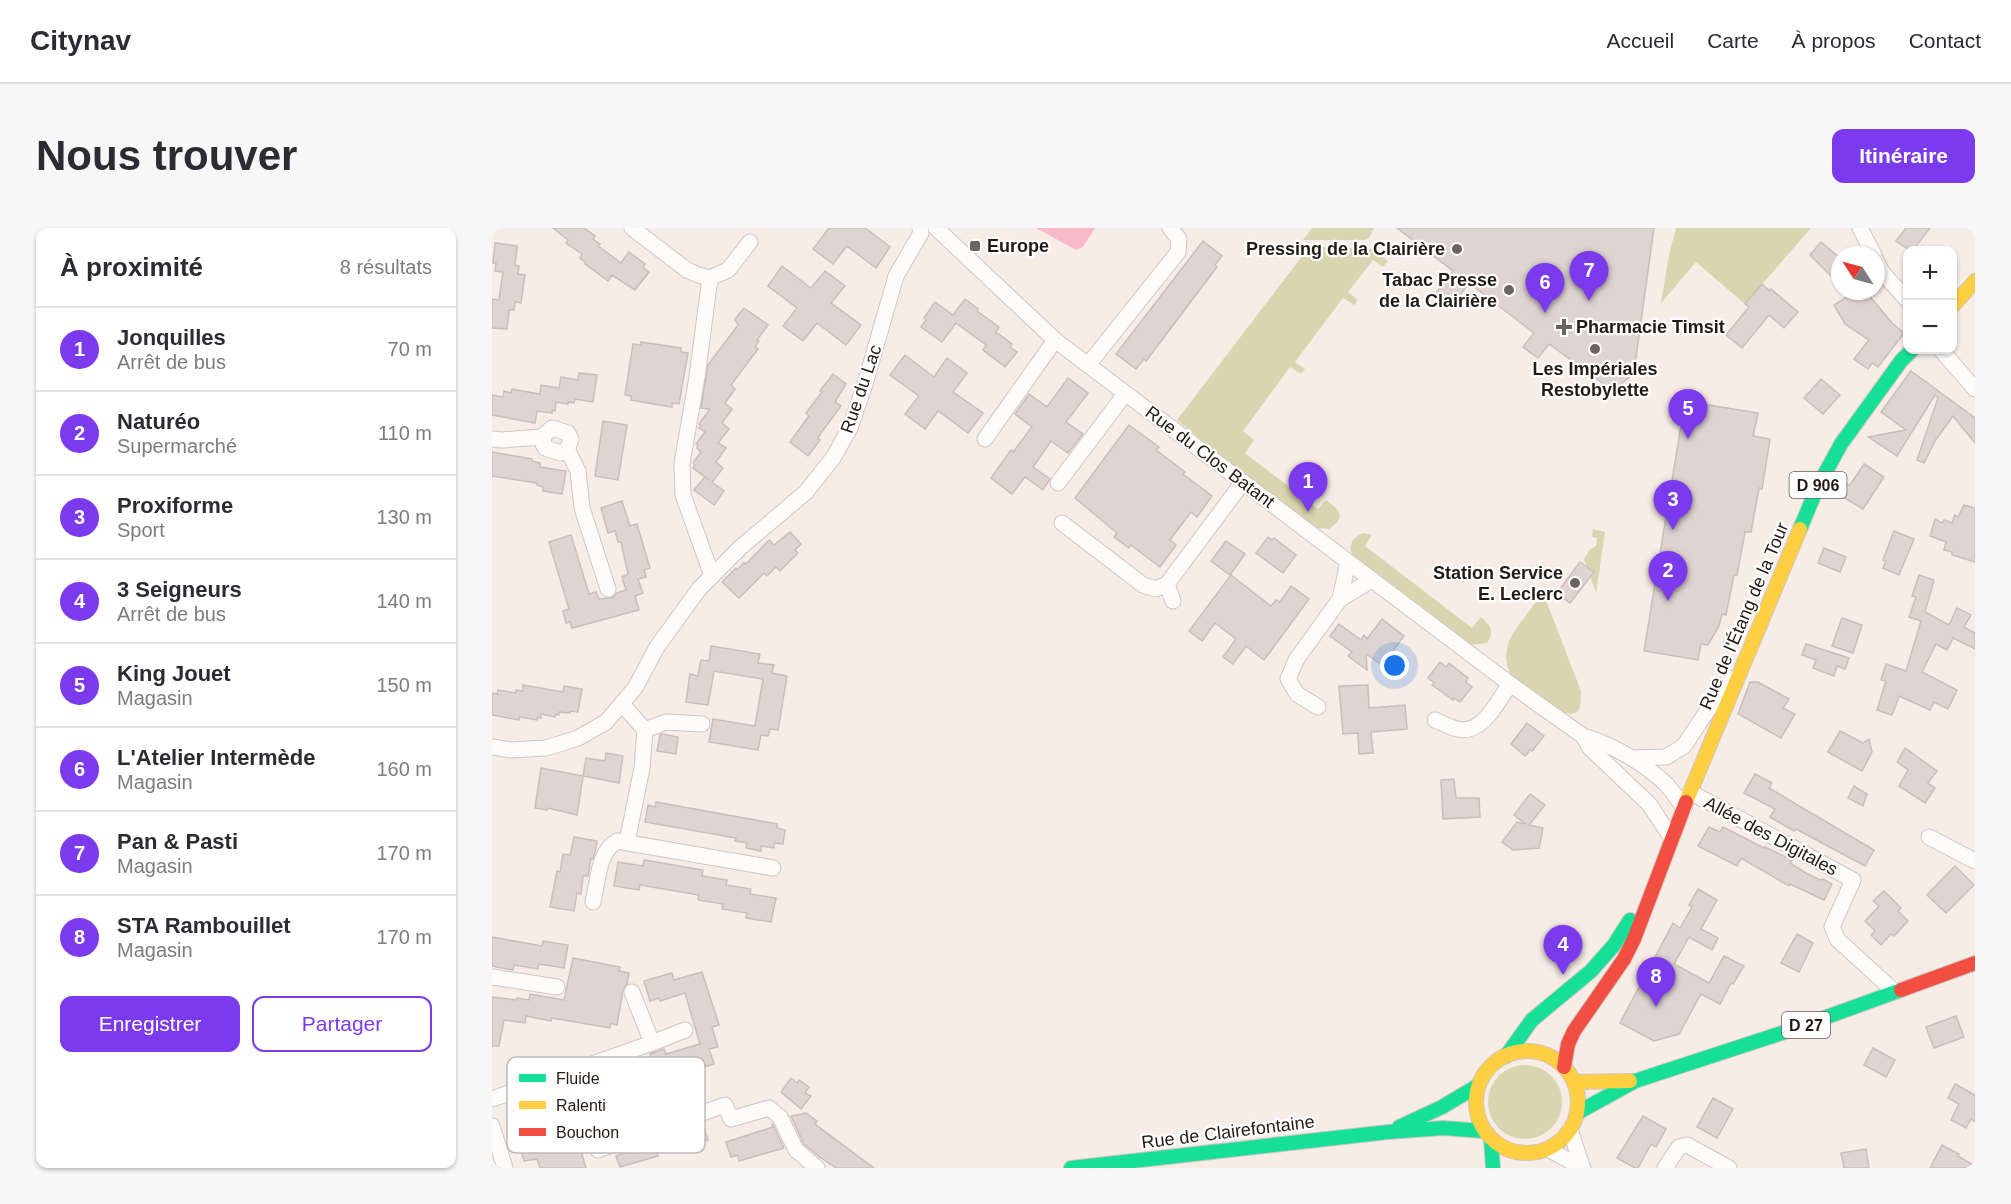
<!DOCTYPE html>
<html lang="fr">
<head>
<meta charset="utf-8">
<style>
	body { margin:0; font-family:Helvetica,sans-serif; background:#f7f7f7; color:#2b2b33 }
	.controls { position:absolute; right:18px; top:18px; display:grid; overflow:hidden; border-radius:12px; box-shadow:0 2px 4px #0004 }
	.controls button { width:54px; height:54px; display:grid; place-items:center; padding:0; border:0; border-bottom:2px solid #e1e1e2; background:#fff; color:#2b2b33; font:30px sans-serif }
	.compass { position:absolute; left:1339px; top:18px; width:54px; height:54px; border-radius:50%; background:#fff; box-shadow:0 2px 4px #0004; rotate:306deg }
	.you { position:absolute; left:903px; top:438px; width:21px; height:21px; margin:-15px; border:4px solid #fff; border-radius:50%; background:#1a73e8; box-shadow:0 0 0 9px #1a73e833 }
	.badge { display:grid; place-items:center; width:39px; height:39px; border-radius:50%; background:#7c3aed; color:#fff; font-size:20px; font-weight:700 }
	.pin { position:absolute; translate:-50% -50px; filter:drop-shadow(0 2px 3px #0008) }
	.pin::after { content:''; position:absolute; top:32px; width:21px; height:18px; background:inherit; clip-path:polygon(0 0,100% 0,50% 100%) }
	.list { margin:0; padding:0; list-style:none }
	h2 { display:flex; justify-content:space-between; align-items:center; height:78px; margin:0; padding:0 24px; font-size:26px }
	h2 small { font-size:20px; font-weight:400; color:#7c7c81 }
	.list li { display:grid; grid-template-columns:39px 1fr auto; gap:18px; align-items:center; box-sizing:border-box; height:84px; padding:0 24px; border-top:2px solid #e1e1e2 }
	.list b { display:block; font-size:22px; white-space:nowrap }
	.list p { margin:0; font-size:20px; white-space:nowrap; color:#7c7c81 }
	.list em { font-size:20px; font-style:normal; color:#7c7c81 }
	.actions { display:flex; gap:12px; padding:18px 24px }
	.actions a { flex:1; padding:14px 0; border:2px solid #7c3aed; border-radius:12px; text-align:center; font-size:21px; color:#7c3aed }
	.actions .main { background:#7c3aed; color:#fff }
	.map { position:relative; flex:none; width:1483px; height:940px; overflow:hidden; border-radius:12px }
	header { display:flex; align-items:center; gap:36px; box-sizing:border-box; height:84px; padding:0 30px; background:#fff; border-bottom:2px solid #e1e1e2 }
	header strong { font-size:28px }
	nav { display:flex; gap:33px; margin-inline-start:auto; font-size:21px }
	.intro { display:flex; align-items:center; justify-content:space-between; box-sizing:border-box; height:144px; padding:0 36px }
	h1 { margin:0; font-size:42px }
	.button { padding:15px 27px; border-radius:12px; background:#7c3aed; color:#fff; font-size:21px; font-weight:700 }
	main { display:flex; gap:36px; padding:0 36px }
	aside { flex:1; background:#fff; border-radius:12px; box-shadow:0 2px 4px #0004 }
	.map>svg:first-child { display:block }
	.green { fill:#dad4b0 }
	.water { fill:#f8b9c8 }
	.building { fill:#dfd4d1; stroke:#c9bebb; stroke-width:1.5 }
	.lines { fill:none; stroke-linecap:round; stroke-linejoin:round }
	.street-casing { stroke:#cfc6c0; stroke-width:17 }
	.fast-casing { stroke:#cfc6c0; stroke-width:16 }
	.slow-casing { stroke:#cfc6c0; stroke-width:16 }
	.jam-casing { stroke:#cfc6c0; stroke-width:16 }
	.street { stroke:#fefcfb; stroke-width:15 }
	.fast { stroke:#16e098; stroke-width:14 }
	.slow { stroke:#ffcf43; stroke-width:14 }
	.jam { stroke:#f24e42; stroke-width:14 }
	.poi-dot { fill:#6d645e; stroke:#fff; stroke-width:2 }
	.labels { text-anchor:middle; stroke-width:4.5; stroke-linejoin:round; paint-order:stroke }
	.shield { fill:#fff; stroke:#655f5b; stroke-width:1.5 }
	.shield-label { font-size:16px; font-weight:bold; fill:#231a15 }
	.poi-label { font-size:18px; font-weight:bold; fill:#231a15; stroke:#fff; text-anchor:end }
	.street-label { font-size:18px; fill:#231a15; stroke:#fff }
	.key { fill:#fff; stroke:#bdbab9; stroke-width:1.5 }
	.key-label { font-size:16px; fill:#231a15 }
</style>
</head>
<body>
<header>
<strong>Citynav</strong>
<nav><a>Accueil</a><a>Carte</a><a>À propos</a><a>Contact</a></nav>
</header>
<div class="intro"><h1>Nous trouver</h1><a class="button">Itinéraire</a></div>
<main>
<aside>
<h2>À proximité<small>8 résultats</small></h2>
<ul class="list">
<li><span class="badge">1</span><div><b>Jonquilles</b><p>Arrêt de bus</p></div><em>70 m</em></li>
<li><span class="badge">2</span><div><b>Naturéo</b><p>Supermarché</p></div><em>110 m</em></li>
<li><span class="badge">3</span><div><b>Proxiforme</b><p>Sport</p></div><em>130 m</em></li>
<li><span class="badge">4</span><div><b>3 Seigneurs</b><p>Arrêt de bus</p></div><em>140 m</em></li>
<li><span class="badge">5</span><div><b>King Jouet</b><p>Magasin</p></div><em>150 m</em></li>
<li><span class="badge">6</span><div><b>L'Atelier Intermède</b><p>Magasin</p></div><em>160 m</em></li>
<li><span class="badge">7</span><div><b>Pan &amp; Pasti</b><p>Magasin</p></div><em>170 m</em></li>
<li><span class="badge">8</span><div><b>STA Rambouillet</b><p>Magasin</p></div><em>170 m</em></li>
</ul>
<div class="actions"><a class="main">Enregistrer</a><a>Partager</a></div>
</aside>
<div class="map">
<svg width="1483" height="940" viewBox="0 0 1483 940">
	<rect width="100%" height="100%" fill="#f7ece6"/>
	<g class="green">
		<polygon points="820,0 882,0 877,10 872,12 811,12"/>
		<polygon points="1184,0 1319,0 1253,76 1204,34 1169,75 1177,27"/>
		<path d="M 807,18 L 880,21 L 896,33 L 891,39 L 881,32 L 856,64 L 866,72 L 862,77 L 851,70 L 803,134 L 813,141 L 809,146 L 798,139 L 751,203 L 762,212 L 753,225 L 826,281 L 834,272 C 848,282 855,289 837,301 L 824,300 L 741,238 L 685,192 L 811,27 Z"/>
		<polygon points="1101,301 1113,304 1104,365 1092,331 1098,321 1104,318 1105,310 1100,309"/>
		<path d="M 871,305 L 880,307 L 873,318 L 980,400 L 989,389 C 999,398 1003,403 995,415 L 979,417 L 862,329 C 855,318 860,310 871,305 Z"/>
		<path d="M 1051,372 L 1055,375 L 1089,463 L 1088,479 L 1085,484 L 1079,486 L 1070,484 L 1019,447 C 1004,418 1027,398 1043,375 Z"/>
		<circle cx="1033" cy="874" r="37"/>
	</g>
	<polygon class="water" points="544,0 603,0 591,19 584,22"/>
	<g class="building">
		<polygon points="61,0 92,0 103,8 101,11 108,16 106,18 129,35 137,24 153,36 151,39 157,44 143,62 120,47 116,53 93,36 94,35 88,30 90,26 74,15 76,12"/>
		<polygon points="337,0 373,0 398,19 384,40 355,18 341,36 321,21"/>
		<polygon points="905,0 1162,0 1143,136 1140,147 1128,157 1113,157 1057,116 1046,130 1031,119 1042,105 977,55 960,78 944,65 961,43"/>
		<polygon points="1414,0 1438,0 1421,22 1417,22 1404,13"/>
		<polygon points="711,13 730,28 723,37 725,39 654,133 652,131 644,141 624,126"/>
		<polygon points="1329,14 1348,30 1348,44 1342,51 1318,27"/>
		<polygon points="3,15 25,18 23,37 27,38 26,46 33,47 29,75 23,74 22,82 17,82 15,101 0,100 0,71 7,72 11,44 3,43 4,35 1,35"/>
		<polygon points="290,38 319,60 333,43 353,58 339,75 369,97 354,117 325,95 311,113 291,98 305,80 276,58"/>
		<polygon points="1270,56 1278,63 1279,61 1306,84 1292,100 1277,87 1250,120 1234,107 1257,79 1253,76"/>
		<polygon points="1363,64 1371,71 1375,65 1400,95 1412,105 1386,139 1380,135 1376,141 1362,131 1377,112 1353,96 1342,77"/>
		<polygon points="473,71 486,81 485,83 507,99 504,104 520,116 518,119 525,124 513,139 491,122 494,117 464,95 450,114 429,99 434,92 432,90 443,74 461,87"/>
		<polygon points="252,80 276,97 265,112 267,113 263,119 266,121 239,157 243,161 233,175 240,181 230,195 237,201 226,215 234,220 224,234 231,240 220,254 232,263 222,277 202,262 213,249 217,252 201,240 203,237 201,235 209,224 205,220 206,218 204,216 213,204 207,200 209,198 207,196 218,181 209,180 216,137 246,97 243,91"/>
		<polygon points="149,114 189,120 189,124 196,125 187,176 180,175 180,179 139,172 139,168 133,167 141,116 149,117"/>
		<polygon points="413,127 442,149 455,130 475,145 461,164 491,185 476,205 446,183 433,201 413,186 427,168 398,147"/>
		<polygon points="1419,143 1483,190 1483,215 1461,188 1443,213 1432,235 1425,232 1446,170 1443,167 1405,228 1376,209 1414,202 1389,184"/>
		<polygon points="87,145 105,147 101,174 83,171 82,175 76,174 76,176 64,174 63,183 60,182 60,185 45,183 43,195 0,187 0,167 11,169 12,163 19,165 20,161 48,166 49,157 67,160 69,149 86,152"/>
		<polygon points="341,146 354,156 343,174 349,178 329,205 326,211 328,212 316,228 298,214 317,188 314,185 330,164 328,163"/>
		<polygon points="576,150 596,165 574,194 591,206 576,225 559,213 541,239 558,251 551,262 533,249 520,266 499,250 519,222 521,224 540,199 523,186 537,166 555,179"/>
		<polygon points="1329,151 1348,167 1331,186 1312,170"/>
		<polygon points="1193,173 1266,185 1261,208 1278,211 1270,261 1267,260 1259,304 1253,304 1245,347 1242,347 1234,387 1230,386 1227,398 1216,417 1209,416 1206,432 1152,423"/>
		<polygon points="111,193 135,197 126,252 103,248"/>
		<polygon points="637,197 667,219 664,222 693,244 691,246 720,268 705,289 699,284 678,312 684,317 668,339 639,317 637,320 622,309 625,305 583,270"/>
		<polygon points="0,224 40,231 40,233 48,235 48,239 74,243 70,266 51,263 51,259 45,257 45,255 0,248"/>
		<polygon points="1372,236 1392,249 1371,281 1339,262 1344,253 1358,257"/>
		<polygon points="130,273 138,298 145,296 158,340 152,342 154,349 146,351 151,365 143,368 147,382 80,400 78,394 74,395 71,383 77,381 57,314 79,307 97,366 104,364 107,371 120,370 125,365 134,362 130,349 136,346 129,314 126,314 123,303 116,305 109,280"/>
		<polygon points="1472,277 1483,280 1483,334 1460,327 1460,324 1452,322 1454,314 1438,308 1443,291 1450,295 1452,292 1460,295 1463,287 1466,289"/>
		<polygon points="1402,303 1422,311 1407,347 1391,340 1394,333 1391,332"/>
		<polygon points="298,304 309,316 303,322 306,325 288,343 284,339 275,348 272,345 247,370 230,354 244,340 245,342 252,335 254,336 277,312 282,317"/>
		<polygon points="776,309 780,312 782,310 804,327 791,345 764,325"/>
		<polygon points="734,313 753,326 738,347 719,333"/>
		<polygon points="1332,320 1354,329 1348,344 1326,335"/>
		<polygon points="1088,334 1102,344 1078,375 1065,365"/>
		<polygon points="739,347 779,378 784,372 788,374 799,358 817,371 772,432 754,418 741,436 731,429 744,411 723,395 710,413 697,403"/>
		<polygon points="1427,347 1442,352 1433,384 1457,397 1465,380 1479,387 1472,399 1483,405 1483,421 1461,410 1455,422 1444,416 1430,444 1465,462 1456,481 1442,474 1438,482 1407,468 1400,487 1385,482 1394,453 1389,452 1394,436 1414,443 1429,393 1417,389 1424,369 1420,368"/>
		<polygon points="1350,390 1370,397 1361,425 1340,418"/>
		<polygon points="890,391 912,408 892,435 887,435 874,426 875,442 856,428 860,424 838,408 847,396 869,412 872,407 875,411"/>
		<polygon points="1314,416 1357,430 1353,441 1345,438 1342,448 1321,440 1324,432 1310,427"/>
		<polygon points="219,418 268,426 266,435 282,437 280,445 295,448 286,502 278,501 276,508 269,507 266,522 217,514 221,491 263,498 271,451 222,443 216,477 194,474 198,446 206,448 209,432 217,433"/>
		<polygon points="948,434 954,439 957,435 976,450 974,454 980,459 968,474 962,470 961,472 950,464 940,457 942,455 936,450"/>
		<polygon points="1258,454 1266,454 1297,471 1291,480 1303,486 1289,510 1246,486"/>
		<polygon points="31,457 71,464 72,458 90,461 86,484 78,483 78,485 67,484 67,487 64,486 63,489 49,486 49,490 46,489 45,492 28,489 27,492 0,487 0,465 5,466 6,462 24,465 24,462 31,463"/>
		<polygon points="876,457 877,480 913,477 915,501 879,504 881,525 867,526 866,505 851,506 847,458"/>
		<polygon points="1035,495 1052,508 1040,523 1038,522 1033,528 1019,516"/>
		<polygon points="1348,503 1371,515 1377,511 1380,524 1370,543 1336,524"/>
		<polygon points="170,506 186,509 184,526 165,523 168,507"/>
		<polygon points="1413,520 1445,543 1436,555 1443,560 1433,575 1407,558 1416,542 1405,534"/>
		<polygon points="114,525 131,528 127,555 91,548 94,530 113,533"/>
		<polygon points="49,540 91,548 85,587 56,580 55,582 43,580"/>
		<polygon points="1263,546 1280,555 1277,560 1382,622 1373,638 1304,601 1302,603 1278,589 1283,581 1252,565"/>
		<polygon points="962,551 964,570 987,570 988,589 951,591 949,552"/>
		<polygon points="1362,558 1375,566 1371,578 1356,570"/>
		<polygon points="1038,566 1053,577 1037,597 1051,600 1047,620 1021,622 1010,614 1025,594 1034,596 1022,587"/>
		<polygon points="164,574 285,596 285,600 293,602 291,616 282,615 282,620 269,618 269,623 254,620 255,615 243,613 244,610 153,594 156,577 163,579"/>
		<polygon points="1217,599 1228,604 1231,599 1272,620 1273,619 1300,632 1298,635 1314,645 1328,652 1331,651 1340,656 1332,672 1298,656 1297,658 1249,630 1245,638 1206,618"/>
		<polygon points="82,609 105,613 103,624 101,631 99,630 96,648 91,648 89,666 85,665 82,683 58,679 65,643 68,644 71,626 78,627"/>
		<polygon points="152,632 211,642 210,648 235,652 234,657 259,661 258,666 284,670 279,694 254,690 255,685 230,681 231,676 206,672 207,667 148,657 147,662 122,658 126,634 151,638"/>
		<polygon points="1463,638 1482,657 1454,685 1435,667"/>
		<polygon points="1206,661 1225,672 1209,701 1226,710 1220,722 1197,709 1182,736 1217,755 1232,728 1252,738 1241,756 1239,755 1228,776 1209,766 1187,806 1162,813 1128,795 1181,695 1188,700 1200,679 1197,677"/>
		<polygon points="1392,663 1409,680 1406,683 1416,693 1402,708 1399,706 1389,717 1379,707 1383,703 1373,693 1387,678 1381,673"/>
		<polygon points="1305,706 1321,715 1307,744 1289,735"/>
		<polygon points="0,709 50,718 51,713 76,717 72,740 47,736 46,741 22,737 21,742 0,738"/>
		<polygon points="81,730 128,739 127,743 137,745 135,756 131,762 125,797 119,795 118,800 60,790 59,793 34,788 33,795 12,792 7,818 0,818 0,769 24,772 25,770 37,772 38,766 72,772"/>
		<polygon points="210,744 227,797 220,799 226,819 217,821 222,836 104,873 103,868 99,870 94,854 98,852 97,850 160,831 158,826 172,821 174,826 208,816 193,765 168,773 167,770 158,773 152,753 180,745 182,752"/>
		<polygon points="1464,788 1472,809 1442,820 1434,799"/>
		<polygon points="1381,820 1403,832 1394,849 1372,837"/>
		<polygon points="299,850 305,855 307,852 317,859 313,865 319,868 309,881 289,864"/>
		<polygon points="1463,856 1483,867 1483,894 1479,891 1474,900 1459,892 1467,876 1456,870"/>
		<polygon points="1221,870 1241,881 1225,910 1205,899"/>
		<polygon points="314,885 325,893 323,896 382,940 344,940 329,930 312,916 299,888"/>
		<polygon points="1151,888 1174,901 1164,919 1159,916 1146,940 1143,940 1125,930"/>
		<polygon points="280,895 292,920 247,933 246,927 239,929 234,914 281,899"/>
		<polygon points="72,899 73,902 82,899 94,940 48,940 45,931 32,933 27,916 34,914 33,911"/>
		<polygon points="212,900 216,912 192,920 188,908"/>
		<polygon points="162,916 166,928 128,939 124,928"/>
		<polygon points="1450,917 1467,926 1466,928 1483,938 1483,940 1438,940"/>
		<polygon points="1374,921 1377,940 1352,940 1349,925"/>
	</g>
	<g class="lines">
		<defs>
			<g id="street">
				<polyline points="140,0 195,42 206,47 218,50 236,42 258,14"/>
				<path d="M 444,0 L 563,112 L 1018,456 L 1091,508 C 1121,517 1152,535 1175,557 C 1181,564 1186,572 1192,580"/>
				<polyline points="1368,0 1382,27"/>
				<polyline points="1384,32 1390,44 1416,73"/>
				<polyline points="218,50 205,149 190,235 191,267 220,348"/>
				<polyline points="1449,122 1483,161"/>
				<polyline points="596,137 686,24 687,11 678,0"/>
				<polygon points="60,200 76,205 79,211 76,220 69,225 53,220 51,216 52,207"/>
				<polyline points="0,211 9,212 51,209"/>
				<polyline points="493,211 563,112"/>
				<polyline points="75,221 86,243 90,280 116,361"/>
				<polyline points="566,255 633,166"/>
				<polyline points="570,295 651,357 664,361 675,356"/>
				<polyline points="848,371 856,334"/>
				<polyline points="681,373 675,356 751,254"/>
				<polyline points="130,476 153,502 150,540 135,614"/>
				<polyline points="826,479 805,466 796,451 804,432 848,371 880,352"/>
				<path d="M 943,492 C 950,495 957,499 965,501 C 991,507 1005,474 1018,456"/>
				<polyline points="153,502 174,494 210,496"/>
				<polyline points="1091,508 1098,520 1157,576 1179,609"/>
				<polyline points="0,519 19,522 54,520 86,510 114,494 143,460 165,419 207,361 249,319 314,264 341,230 358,200 373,156 404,48 429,5 428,0"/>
				<polyline points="1140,530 1174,529 1192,518 1237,450"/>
				<polyline points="1198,564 1361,652 1340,699 1346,712 1403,764"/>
				<polyline points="1437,609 1483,633"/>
				<path d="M 101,674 C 106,654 106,624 125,613 L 281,640"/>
				<polyline points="0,749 65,759"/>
				<polyline points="160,815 193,802"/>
				<polyline points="80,842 106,922 233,877 239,891 277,880 288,889 304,922 325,940"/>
				<polyline points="0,871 160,815 140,764"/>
				<polyline points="0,898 13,940"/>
				<polyline points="1078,901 1090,938"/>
				<polyline points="1056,921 1091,940"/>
				<polyline points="1173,940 1187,919 1195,917 1237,940"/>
			</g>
			<g id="fast">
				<polyline points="1308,301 1326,258 1349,216 1409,133 1420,122"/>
				<polyline points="1014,828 1040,792 1099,743 1122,717 1138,692"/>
				<polyline points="1085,885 1143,853 1299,802 1409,762"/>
				<polyline points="907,899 950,879 987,857"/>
				<polyline points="999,911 1001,940"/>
				<polyline points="579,940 896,904 951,900 992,903"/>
			</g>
			<g id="slow">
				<polyline points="1460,79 1483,53"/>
				<polyline points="1194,574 1308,301"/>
				<circle cx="1035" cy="874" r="51"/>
				<polyline points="1082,854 1138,853"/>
			</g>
			<g id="jam">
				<polyline points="1409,762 1483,735"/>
				<polyline points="1072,839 1076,816 1082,803 1132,731 1142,711 1194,574"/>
			</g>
		</defs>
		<use href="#street" class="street-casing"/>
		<use href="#fast" class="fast-casing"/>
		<use href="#slow" class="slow-casing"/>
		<use href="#jam" class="jam-casing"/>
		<use href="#street" class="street"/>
		<use href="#fast" class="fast"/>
		<use href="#slow" class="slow"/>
		<use href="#jam" class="jam"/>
	</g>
	<g class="poi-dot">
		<rect x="477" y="12" width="12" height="12" rx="3"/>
		<circle cx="965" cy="21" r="6"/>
		<circle cx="1017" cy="62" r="6"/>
		<path d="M1069 90h6v6h6v6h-6v6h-6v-6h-6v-6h6z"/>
		<circle cx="1103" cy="121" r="6"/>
		<circle cx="1083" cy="355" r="6"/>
	</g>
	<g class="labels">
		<g class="shield">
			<rect x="1297.5" y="244" width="57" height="26" rx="4.5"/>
			<rect x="1290" y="784" width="48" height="26" rx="4.5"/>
		</g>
		<g class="shield-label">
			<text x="1326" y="263">D 906</text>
			<text x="1314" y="803">D 27</text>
		</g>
		<g class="poi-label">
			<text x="495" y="24" text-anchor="start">Europe</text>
			<text x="953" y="27">Pressing de la Clairière</text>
			<text x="1005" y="58">Tabac Presse<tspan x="1005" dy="21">de la Clairière</tspan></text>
			<text x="1084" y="105" text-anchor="start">Pharmacie Timsit</text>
			<text x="1103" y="147" text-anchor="middle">Les Impériales<tspan x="1103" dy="21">Restobylette</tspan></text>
			<text x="1071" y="351">Station Service<tspan x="1071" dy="21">E. Leclerc</tspan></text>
		</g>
		<g class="street-label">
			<text transform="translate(369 161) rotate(-71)" y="6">Rue du Lac</text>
			<text transform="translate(718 229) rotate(37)" y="6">Rue du Clos Batant</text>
			<text transform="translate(1252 388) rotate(-67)" y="6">Rue de l'Étang de la Tour</text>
			<text transform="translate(1279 608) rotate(28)" y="6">Allée des Digitales</text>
			<text transform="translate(736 904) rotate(-7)" y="6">Rue de Clairefontaine</text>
		</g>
	</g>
	<rect x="15" y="829" width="198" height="96" rx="9" class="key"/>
	<rect x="27" y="846" width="27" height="8" fill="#16e098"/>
	<rect x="27" y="873" width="27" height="8" fill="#ffcf43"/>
	<rect x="27" y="900" width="27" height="8" fill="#f24e42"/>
	<g class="key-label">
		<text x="64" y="856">Fluide</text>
		<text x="64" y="883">Ralenti</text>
		<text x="64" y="910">Bouchon</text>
	</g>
</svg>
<div class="controls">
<button>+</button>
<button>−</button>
</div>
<svg class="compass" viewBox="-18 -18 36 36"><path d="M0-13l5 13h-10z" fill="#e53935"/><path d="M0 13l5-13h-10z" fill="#7c7c81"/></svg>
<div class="you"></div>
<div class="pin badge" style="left:816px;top:284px">1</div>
<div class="pin badge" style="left:1176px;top:373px">2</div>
<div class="pin badge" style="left:1181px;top:302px">3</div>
<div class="pin badge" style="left:1071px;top:747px">4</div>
<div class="pin badge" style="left:1196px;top:211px">5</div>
<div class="pin badge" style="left:1053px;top:85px">6</div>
<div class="pin badge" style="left:1097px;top:73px">7</div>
<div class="pin badge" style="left:1164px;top:779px">8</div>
</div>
</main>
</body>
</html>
